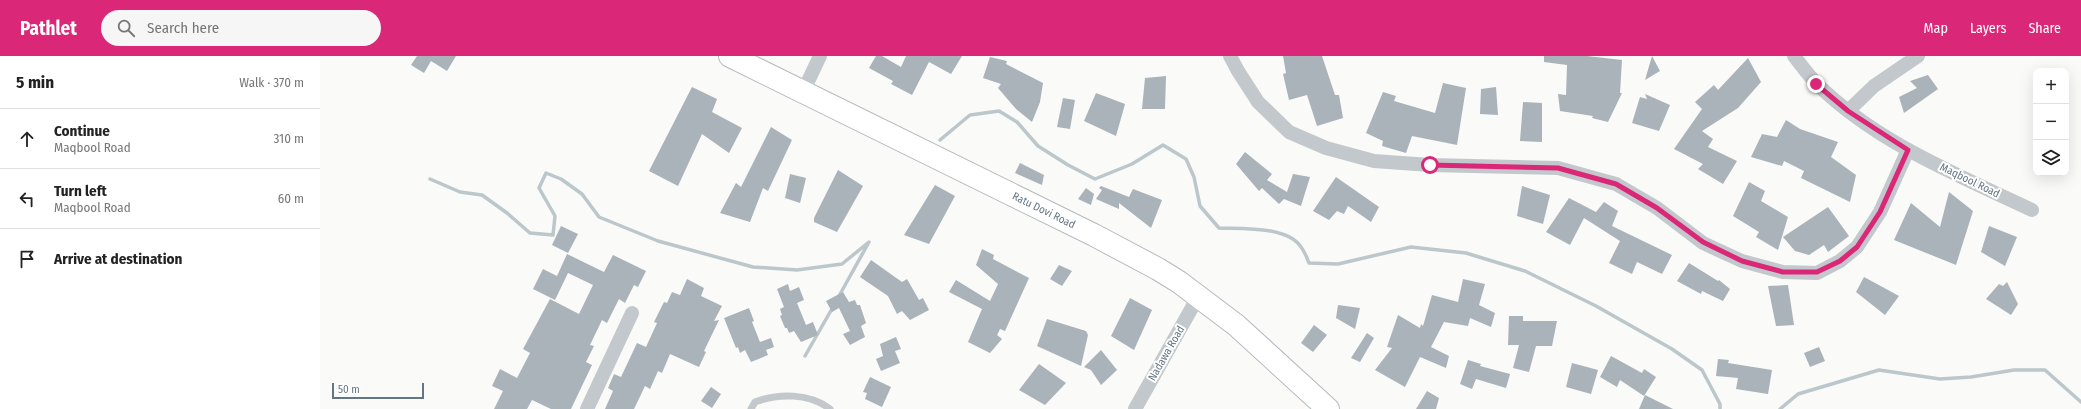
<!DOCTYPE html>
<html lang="en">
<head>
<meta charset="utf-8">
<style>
	body { margin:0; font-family:"Fira Sans Condensed",sans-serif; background:#f6f6f6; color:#222 }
	.controls { position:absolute; right:12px; top:12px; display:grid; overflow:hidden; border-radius:8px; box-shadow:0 4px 16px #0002 }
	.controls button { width:36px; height:36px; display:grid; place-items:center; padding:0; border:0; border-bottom:1px solid #e0e0e0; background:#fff; color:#222; font:20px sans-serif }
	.scale { position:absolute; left:12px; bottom:10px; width:92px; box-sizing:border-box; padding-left:4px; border:2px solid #657683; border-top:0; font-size:11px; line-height:14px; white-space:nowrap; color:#657683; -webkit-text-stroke:3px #fff; paint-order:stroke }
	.stop { position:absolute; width:12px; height:12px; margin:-9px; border:3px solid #db2777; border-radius:50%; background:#fff }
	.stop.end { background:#db2777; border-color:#fff; box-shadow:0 1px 4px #0008 }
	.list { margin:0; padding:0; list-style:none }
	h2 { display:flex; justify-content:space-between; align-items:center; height:52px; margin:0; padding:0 16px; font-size:17px }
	h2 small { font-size:13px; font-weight:400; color:#767676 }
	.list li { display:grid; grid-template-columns:26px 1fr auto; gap:12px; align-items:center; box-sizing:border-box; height:60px; padding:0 16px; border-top:1px solid #e0e0e0 }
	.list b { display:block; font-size:15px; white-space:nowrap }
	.list p { margin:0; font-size:13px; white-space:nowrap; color:#767676 }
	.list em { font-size:13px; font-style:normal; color:#767676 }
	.icon { flex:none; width:22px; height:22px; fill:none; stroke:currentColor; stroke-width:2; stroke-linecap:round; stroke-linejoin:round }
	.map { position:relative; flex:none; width:1761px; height:353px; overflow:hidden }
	header { display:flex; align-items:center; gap:24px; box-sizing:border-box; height:56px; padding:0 20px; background:#db2777; color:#fff }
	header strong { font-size:19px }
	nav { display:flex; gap:22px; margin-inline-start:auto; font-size:14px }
	.search { width:280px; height:36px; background:#f6f6f6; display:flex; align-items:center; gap:10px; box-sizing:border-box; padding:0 14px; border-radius:22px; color:#767676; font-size:15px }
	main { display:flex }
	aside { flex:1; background:#fff }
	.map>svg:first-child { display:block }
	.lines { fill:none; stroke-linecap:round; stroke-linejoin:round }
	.stream { stroke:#bbc7cb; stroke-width:3.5 }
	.building { fill:#aab3b9 }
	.primary-casing { stroke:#b5babe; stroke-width:24 }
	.lane { stroke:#c3c8cc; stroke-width:7 }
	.street { stroke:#c3c8cc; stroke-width:14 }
	.primary { stroke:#fff; stroke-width:22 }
	.route { stroke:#db2777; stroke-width:5 }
	.labels { text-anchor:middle; stroke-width:4; stroke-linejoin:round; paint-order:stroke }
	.street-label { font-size:11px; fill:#657683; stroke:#fff }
</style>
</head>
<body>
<header>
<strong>Pathlet</strong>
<div class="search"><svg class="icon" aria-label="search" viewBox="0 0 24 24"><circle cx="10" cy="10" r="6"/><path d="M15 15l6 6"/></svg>Search here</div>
<nav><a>Map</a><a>Layers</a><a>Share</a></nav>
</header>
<main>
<aside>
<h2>5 min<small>Walk · 370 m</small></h2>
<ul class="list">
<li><svg class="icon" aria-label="ahead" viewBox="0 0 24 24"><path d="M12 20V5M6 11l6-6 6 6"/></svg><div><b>Continue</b><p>Maqbool Road</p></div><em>310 m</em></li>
<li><svg class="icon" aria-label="left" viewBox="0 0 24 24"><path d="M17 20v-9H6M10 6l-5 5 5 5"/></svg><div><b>Turn left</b><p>Maqbool Road</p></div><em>60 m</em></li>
<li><svg class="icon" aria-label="arrive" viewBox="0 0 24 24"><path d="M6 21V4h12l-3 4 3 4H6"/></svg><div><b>Arrive at destination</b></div></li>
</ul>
</aside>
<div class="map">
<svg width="1761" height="353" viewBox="0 0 1761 353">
	<rect width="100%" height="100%" fill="#fafaf8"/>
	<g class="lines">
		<g class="stream">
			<path d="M 620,84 L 650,59 L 679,55 L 697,66 L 718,90 L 748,109 L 775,123 L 812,108 L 843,89 L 866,103 L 874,121 L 880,150 L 899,172 C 922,173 967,170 981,191 C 985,196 987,202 989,207 L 1018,208 L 1091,191 L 1146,197 L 1205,215 L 1276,250 L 1352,293 L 1382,314 L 1400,348 L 1400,353"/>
			<polyline points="110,123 140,136 162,139 187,157 210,177 233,179 235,160 219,132 226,117 241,123 262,138 279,161 338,185 433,211 477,214 522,208 549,186 519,240"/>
			<polyline points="485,300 513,251"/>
			<polyline points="1460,353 1478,338 1559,314 1620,323 1651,321 1694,314 1725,314 1761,346"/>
		</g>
	</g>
	<g class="building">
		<polygon points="97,0 136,0 127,15 111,5 104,17 91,9"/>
		<polygon points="556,0 562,0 581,11 586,0 642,0 631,18 609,6 592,39 571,28 573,25 549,12"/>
		<polygon points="963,0 1002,0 1015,39 1019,39 1023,62 997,70 987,39 969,44 963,18 966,17"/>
		<polygon points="1224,0 1267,0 1302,4 1300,37 1302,37 1288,66 1272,62 1273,60 1240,55 1238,38 1246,39 1247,9 1224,6"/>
		<polygon points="1332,0 1340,15 1325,24"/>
		<polygon points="670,1 687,5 686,8 723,27 720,46 712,66 696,53 678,32 681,28 663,22"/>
		<polygon points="1428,2 1441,26 1418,52 1382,75 1393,83 1388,91 1417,105 1403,128 1378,113 1383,108 1354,93 1382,53 1375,46 1394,29 1398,34"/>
		<polygon points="1608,19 1618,33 1584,57 1579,41 1597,32 1590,25"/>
		<polygon points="846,20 845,53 822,53 825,22"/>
		<polygon points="1123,27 1146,32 1137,89 1092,80 1086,97 1062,90 1063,85 1046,77 1063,36 1076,40 1074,45 1115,57"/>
		<polygon points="372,31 397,43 392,56 422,72 409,97 382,78 358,130 329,115"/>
		<polygon points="1176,31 1178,59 1160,58 1161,33"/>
		<polygon points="776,37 805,48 796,80 764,65"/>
		<polygon points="1325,38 1350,49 1339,75 1312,67 1320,41 1327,43"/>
		<polygon points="743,42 755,44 750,73 737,71"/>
		<polygon points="1203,46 1222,47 1222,86 1200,85"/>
		<polygon points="1466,64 1480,73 1518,86 1511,101 1536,119 1530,146 1481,122 1484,115 1464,105 1462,110 1431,101 1442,78 1457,81"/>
		<polygon points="451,71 472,84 448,135 443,132 430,166 400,157 416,127 421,131"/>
		<polygon points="925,96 952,118 947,124 967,136 973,118 990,121 981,150 964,143 959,148 942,132 939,135 916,108"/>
		<polygon points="700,107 724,119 722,129 695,117"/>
		<polygon points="518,114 543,130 517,176 494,166 494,162"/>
		<polygon points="470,118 486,122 480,147 465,142"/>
		<polygon points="1016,121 1059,151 1051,166 1028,150 1024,158 1017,155 1009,164 993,155"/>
		<polygon points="1429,126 1445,135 1441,145 1468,161 1458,194 1436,181 1439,176 1413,160"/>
		<polygon points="615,129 635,140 609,188 584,179"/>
		<polygon points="781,130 809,141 813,133 842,144 831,172 799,147 799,153 776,143 782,134 779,132"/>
		<polygon points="1202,130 1230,139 1223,168 1197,160"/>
		<polygon points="766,132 774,138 771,149 758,143"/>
		<polygon points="1629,136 1653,155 1636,209 1574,184 1591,147 1620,171"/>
		<polygon points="1249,142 1276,156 1284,146 1298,155 1292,170 1352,199 1342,218 1317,206 1312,218 1289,207 1300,185 1264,162 1250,189 1226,176"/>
		<polygon points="1508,151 1529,180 1508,196 1504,189 1489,199 1475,195 1463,181"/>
		<polygon points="241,170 258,178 248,197 232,189"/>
		<polygon points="1669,170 1697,181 1685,210 1661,196"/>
		<polygon points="662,193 674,199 673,203 709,222 685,275 680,273 677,279 682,283 670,297 648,286 662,253 629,236 636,224 670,245 678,228 656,209"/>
		<polygon points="247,198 284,216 293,199 326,215 318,231 314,229 305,247 299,243 287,267 282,264 270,289 274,290 266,306 272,309 251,353 231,353 212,344 207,353 174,353 183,335 172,330 180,313 197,322 210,297 203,293 230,243 259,258 273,229 248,217 235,244 213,233 223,213 237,220"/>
		<polygon points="551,204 582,226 587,223 599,244 603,242 609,254 590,264 582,255 577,258 568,240 540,221"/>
		<polygon points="1369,207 1398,225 1399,224 1410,233 1403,245 1382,235 1381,238 1357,225"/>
		<polygon points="739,209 752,215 742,230 730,223"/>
		<polygon points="1544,221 1579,240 1565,259 1536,236"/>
		<polygon points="367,223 384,232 381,240 402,250 394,265 399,264 384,295 386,296 379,311 350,298 342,317 338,315 330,333 325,330 314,353 285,353 293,335 288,332 294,318 301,321 317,287 326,291 337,267 334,266 344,246 347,247 352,236 360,239"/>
		<polygon points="1143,223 1165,228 1159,249 1175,257 1171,271 1150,262 1148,270 1124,266 1111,291 1129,300 1126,312 1100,301 1085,331 1055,314 1072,292 1067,291 1078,259 1100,272 1101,268 1103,270 1112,239 1138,246"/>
		<polygon points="1687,226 1698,248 1691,259 1666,243 1679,228 1683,230"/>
		<polygon points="468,228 470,235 479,231 484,244 477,247 486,269 493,266 498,279 481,286 474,275 469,277 467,272 465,272 460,260 462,259 460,253 464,251 457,233"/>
		<polygon points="1468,229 1474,269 1456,270 1448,230"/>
		<polygon points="523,236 529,246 535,244 537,249 540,249 546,267 541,270 545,281 530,289 523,278 530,275 519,252 512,256 506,245"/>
		<polygon points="810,242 832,254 814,294 791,280"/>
		<polygon points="1018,249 1040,252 1035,273 1016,262"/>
		<polygon points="429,252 434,265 432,266 440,286 451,282 454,291 446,294 448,299 431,306 425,294 420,297 418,291 416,292 404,262"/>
		<polygon points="1189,260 1203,260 1203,265 1237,265 1232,290 1216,290 1209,316 1193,312 1199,289 1188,289"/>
		<polygon points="727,263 766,275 768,279 761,310 717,290"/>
		<polygon points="994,269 1007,279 993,296 981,287"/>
		<polygon points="1047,277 1054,282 1040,306 1031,302"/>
		<polygon points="576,281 581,293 575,295 580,307 561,315 556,303 563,300 560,288"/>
		<polygon points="1499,291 1505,305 1490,311 1484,297"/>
		<polygon points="781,294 797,314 781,329 771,314 764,311"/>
		<polygon points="1291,300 1322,317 1324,313 1336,321 1324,340 1300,324 1297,331 1280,321"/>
		<polygon points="1398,303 1409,304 1408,307 1452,314 1448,338 1416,333 1418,322 1396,320"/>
		<polygon points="1148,304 1161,308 1160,310 1190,318 1186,332 1156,323 1152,333 1140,328"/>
		<polygon points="1252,307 1278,314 1271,338 1246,331"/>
		<polygon points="719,308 746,327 725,349 699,334"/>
		<polygon points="550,321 571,331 562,351 545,343 547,337 543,336"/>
		<polygon points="391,331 401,338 392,352 381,345"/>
		<polygon points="1107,335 1119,342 1116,353 1096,353"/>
		<polygon points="1325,339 1353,353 1319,353"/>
	</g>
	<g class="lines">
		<defs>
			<polyline id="primary" points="410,0 774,179 838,213 859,226 916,269 1008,353"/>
		</defs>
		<use href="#primary" class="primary-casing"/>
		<path class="lane" d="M 431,353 L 435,346 C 458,337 490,337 510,353"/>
		<g class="street">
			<polyline points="910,0 918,15 938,46 969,76 1006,92 1054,105 1110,109 1238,112 1296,128 1337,152 1383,187 1422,205 1463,216 1497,217 1520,205 1537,191 1560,156 1588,94"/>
			<path d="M 1474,0 C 1481,9 1489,20 1497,28 C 1557,87 1638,119 1712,154"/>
			<polyline points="483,36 500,0"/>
			<polyline points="1528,55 1554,30 1598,0"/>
			<polyline points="267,353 312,257"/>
			<polyline points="815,353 878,241"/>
		</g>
		<use href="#primary" class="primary"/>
	</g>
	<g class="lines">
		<polyline class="route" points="1110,109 1238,112 1296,128 1337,152 1383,186 1422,205 1463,216 1497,216 1520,205 1537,191 1560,156 1588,94 1528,55 1496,28"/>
	</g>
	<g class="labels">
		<g class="street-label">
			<text transform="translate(1650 124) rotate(26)" y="4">Maqbool Road</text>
			<text transform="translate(724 154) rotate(26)" y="4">Ratu Dovi Road</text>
			<text transform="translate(846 297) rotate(-60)" y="4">Nadawa Road</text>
		</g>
	</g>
</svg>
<div class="controls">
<button>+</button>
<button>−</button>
<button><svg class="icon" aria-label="layers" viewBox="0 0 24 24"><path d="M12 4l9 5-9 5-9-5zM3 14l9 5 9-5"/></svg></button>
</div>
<div class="scale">50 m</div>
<div class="stop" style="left:1110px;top:109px"></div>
<div class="stop end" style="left:1496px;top:28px"></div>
</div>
</main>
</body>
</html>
